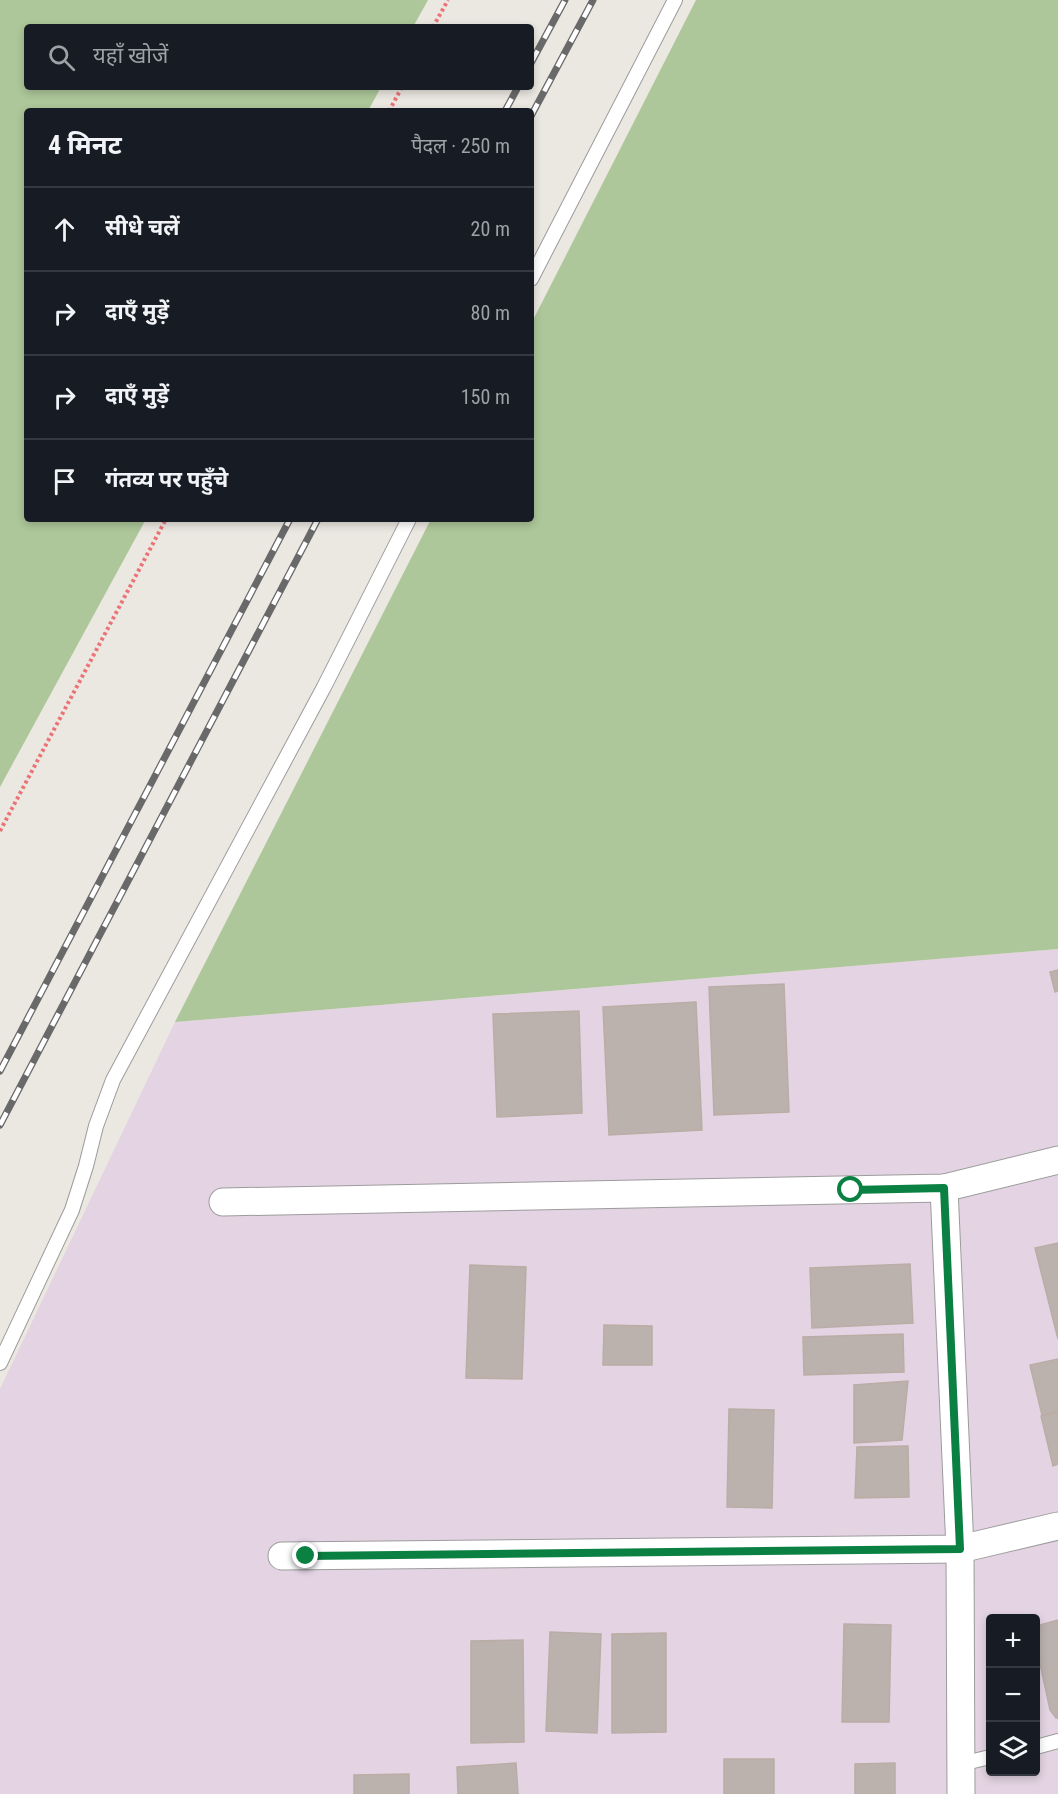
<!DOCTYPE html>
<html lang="hi">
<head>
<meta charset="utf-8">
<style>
	body { margin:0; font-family:"Roboto Condensed","Noto Sans Devanagari",sans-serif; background:#20242c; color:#f1f3f6 }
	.controls { position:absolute; right:18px; bottom:18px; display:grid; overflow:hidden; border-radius:6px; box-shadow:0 3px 9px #0003 }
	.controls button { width:54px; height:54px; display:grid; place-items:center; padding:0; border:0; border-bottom:2px solid #363941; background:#171b24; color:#f1f3f6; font:30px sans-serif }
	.stop { position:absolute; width:18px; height:18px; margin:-14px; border:4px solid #0b8043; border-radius:50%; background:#fff }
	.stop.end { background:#0b8043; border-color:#fff; box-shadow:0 2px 6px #0008 }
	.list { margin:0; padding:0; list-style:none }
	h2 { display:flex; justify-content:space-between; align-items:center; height:78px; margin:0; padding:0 24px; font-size:26px }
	h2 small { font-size:20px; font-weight:400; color:#9ea1a6 }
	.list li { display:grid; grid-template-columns:39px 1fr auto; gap:18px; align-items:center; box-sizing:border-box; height:84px; padding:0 24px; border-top:2px solid #363941 }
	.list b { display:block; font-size:22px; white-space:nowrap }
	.list em { font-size:20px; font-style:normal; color:#9ea1a6 }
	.icon { flex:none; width:33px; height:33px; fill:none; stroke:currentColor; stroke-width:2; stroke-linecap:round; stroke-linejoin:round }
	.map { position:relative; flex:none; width:1058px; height:1794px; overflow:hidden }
	.search { position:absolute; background:#171b24; box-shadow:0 3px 9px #0003; left:24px; top:24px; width:510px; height:66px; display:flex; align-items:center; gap:15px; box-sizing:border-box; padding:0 21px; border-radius:6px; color:#9ea1a6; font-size:22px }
	.panel { position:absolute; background:#171b24; box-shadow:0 3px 9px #0003; left:24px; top:108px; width:510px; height:414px; border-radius:6px }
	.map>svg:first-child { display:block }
	.industrial { fill:#e4d4e3; fill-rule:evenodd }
	.forest { fill:#adc79a }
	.building { fill:#bbb2ae; stroke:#bbaca5; stroke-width:1.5 }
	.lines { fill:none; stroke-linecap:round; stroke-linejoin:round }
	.lane-casing { stroke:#9c9c9c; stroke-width:16 }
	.street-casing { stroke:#9c9c9c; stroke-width:29 }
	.path { stroke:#eb7376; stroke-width:4; stroke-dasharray:3 3; stroke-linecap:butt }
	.lane { stroke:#fff; stroke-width:14 }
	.street { stroke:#fff; stroke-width:27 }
	.rail-casing { stroke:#696969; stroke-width:7 }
	.rail { stroke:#fff; stroke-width:4.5; stroke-dasharray:14; stroke-linecap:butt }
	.route { stroke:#0b8043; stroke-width:8 }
</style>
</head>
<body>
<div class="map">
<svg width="1058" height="1794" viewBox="0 0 1058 1794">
	<rect width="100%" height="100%" fill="#ebe7e1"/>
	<path class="industrial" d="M 1058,949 L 1058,1794 L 0,1794 L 0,1389 L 175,1022 ZM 990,1618 L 1036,1618 L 1036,1772 L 990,1772 Z"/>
	<g class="forest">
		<polygon points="0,0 428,0 413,27 27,27 27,87 381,87 368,111 27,111 27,519 146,519 0,787"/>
		<polygon points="696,0 1058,0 1058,949 175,1022 431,519 531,519 531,324"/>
	</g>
	<g class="building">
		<polygon points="1058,970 1058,991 1055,992 1050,972"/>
		<polygon points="784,984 789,1112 714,1115 709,987"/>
		<polygon points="696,1002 702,1130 609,1135 603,1007"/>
		<polygon points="579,1011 582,1113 497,1117 493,1014"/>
		<polygon points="1058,1243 1058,1339 1035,1248"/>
		<polygon points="910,1264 913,1323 812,1328 810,1268"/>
		<polygon points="470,1265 526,1267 522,1379 466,1378"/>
		<polygon points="604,1325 652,1326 652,1365 603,1365"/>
		<polygon points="903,1334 904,1372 804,1375 803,1337"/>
		<polygon points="1058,1359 1058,1411 1042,1415 1030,1365"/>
		<polygon points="908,1381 902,1440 854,1443 854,1385"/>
		<polygon points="729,1409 774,1410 772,1508 727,1507"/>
		<polygon points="1058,1412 1058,1464 1053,1466 1041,1416"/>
		<polygon points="908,1446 909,1497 855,1498 857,1447"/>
		<polygon points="1058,1620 1058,1718 1056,1718 1050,1710 1036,1645 1036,1626"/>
		<polygon points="844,1624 891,1625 889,1722 842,1722"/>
		<polygon points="550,1632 601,1634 597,1733 546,1731"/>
		<polygon points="666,1633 666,1732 612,1733 612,1634"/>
		<polygon points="523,1640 524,1742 471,1743 471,1641"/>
		<rect x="724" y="1759" width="50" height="35"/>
		<polygon points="516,1763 518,1794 458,1794 457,1767"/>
		<polygon points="895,1763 895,1794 855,1794 855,1764"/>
		<polygon points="409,1774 409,1794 354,1794 354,1775"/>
	</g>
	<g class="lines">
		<defs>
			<g id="lane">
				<polyline points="531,279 675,0"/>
				<polyline points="0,1363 72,1210 86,1166 96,1126 113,1080 324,687 409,519"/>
				<polyline points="1036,1747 1058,1741"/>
				<polyline points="961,1764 990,1757"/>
			</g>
			<g id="street">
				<polyline points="944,1188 960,1549 961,1794"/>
				<polyline points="223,1202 944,1188 1058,1160"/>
				<polyline points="282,1556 960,1549 1058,1526"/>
			</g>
		</defs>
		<use href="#lane" class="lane-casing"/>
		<use href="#street" class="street-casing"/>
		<g class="path">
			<polyline points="433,27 448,0"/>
			<polyline points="389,111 402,87"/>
			<polyline points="0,831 166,519"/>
		</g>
		<use href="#lane" class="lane"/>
		<use href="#street" class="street"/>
		<defs>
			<g id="rail">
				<polyline points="531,63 565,0"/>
				<polyline points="505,111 518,87"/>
				<polyline points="531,116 593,0"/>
				<polyline points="0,1071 290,519"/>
				<polyline points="0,1125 318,519"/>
			</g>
		</defs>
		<use href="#rail" class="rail-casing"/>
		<use href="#rail" class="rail"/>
	</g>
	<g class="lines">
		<polyline class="route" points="306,1556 960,1549 944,1188 851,1190"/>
	</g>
</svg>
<div class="controls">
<button>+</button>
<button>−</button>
<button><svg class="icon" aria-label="layers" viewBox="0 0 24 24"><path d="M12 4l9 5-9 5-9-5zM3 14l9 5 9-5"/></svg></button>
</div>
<div class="stop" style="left:851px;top:1190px"></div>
<div class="stop end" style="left:306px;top:1556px"></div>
<div class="search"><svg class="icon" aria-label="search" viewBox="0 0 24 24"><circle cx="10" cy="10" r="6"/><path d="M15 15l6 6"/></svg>यहाँ खोजें</div>
<section class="panel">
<h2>4 मिनट<small>पैदल · 250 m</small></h2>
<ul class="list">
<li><svg class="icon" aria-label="ahead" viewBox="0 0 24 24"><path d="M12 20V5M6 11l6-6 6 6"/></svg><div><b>सीधे चलें</b></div><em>20 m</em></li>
<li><svg class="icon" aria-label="right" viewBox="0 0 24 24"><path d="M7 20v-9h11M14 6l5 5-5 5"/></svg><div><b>दाएँ मुड़ें</b></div><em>80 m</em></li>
<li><svg class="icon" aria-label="right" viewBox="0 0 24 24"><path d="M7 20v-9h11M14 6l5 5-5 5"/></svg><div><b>दाएँ मुड़ें</b></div><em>150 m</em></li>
<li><svg class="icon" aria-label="arrive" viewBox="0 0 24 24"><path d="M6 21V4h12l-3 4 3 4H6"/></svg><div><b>गंतव्य पर पहुँचे</b></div></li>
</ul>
</section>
</div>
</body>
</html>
